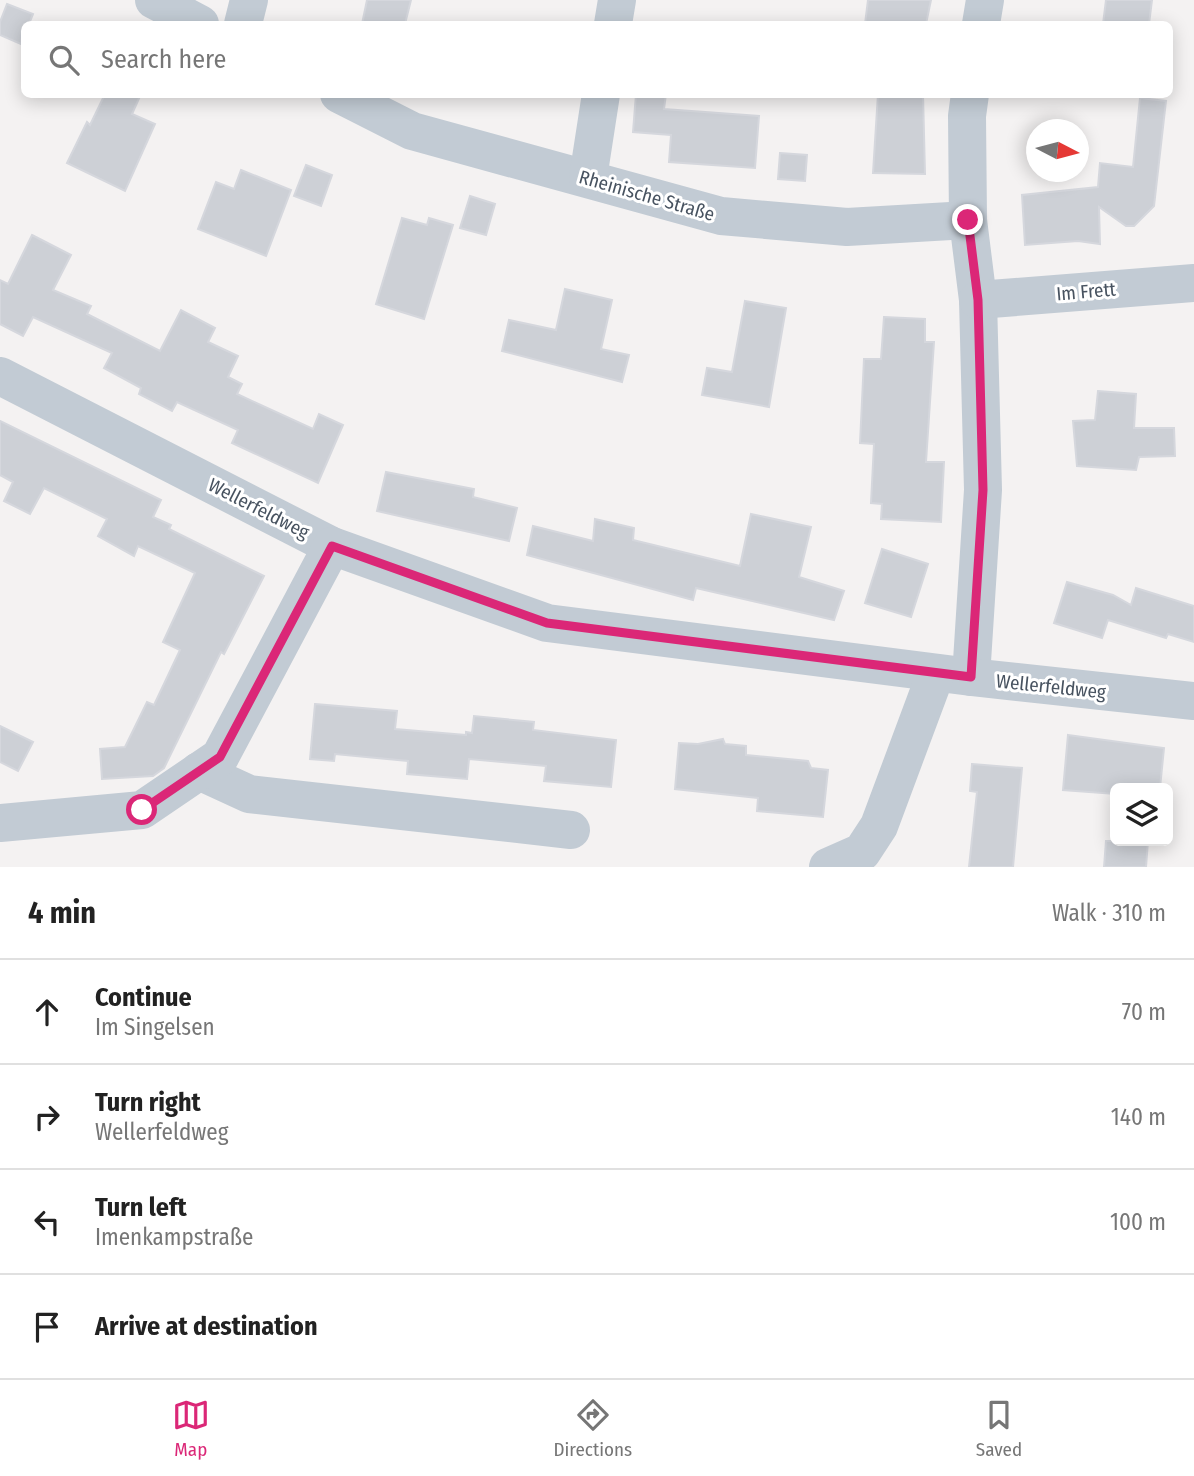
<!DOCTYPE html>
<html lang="en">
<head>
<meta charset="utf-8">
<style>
	body { margin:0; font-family:"Fira Sans Condensed",sans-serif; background:#f2f2f2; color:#222 }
	.controls { position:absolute; right:21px; bottom:21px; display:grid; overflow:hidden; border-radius:10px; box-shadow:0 4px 18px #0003 }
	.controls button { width:63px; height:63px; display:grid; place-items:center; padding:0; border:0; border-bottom:2px solid #e0e0e0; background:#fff; color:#222; font:35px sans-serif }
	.compass { position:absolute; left:1026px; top:119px; width:63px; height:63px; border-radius:50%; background:#fff; box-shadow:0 4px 18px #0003; rotate:96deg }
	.stop { position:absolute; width:21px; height:21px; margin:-16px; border:5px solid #db2777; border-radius:50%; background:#fff }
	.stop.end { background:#db2777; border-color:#fff; box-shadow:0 2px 7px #0008 }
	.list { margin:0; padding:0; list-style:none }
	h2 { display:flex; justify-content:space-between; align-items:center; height:91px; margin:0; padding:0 28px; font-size:30px }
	h2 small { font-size:23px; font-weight:400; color:#767676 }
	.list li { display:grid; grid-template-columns:46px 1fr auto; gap:21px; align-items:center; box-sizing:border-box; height:105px; padding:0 28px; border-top:2px solid #e0e0e0 }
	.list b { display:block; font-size:26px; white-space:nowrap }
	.list p { margin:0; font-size:23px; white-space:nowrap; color:#767676 }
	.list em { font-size:23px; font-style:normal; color:#767676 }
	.icon { flex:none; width:38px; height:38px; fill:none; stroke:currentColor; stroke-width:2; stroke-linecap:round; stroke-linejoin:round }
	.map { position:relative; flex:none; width:1194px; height:867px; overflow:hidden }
	.search { position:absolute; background:#fff; box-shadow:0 4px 18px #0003; left:21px; right:21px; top:21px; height:77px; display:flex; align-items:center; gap:18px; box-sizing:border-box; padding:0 24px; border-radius:10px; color:#767676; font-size:26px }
	.sheet { height:511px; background:#fff }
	nav { display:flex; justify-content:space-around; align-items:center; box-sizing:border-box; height:98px; border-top:2px solid #e0e0e0; background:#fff; font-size:19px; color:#767676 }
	nav a { display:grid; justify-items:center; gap:4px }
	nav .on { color:#db2777 }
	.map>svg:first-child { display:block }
	.building { fill:#cdd0d6; stroke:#d5d7dd; stroke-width:2 }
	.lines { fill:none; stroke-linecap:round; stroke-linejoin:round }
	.minor { stroke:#c2cbd4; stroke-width:38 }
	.route { stroke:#db2777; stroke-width:9 }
	.labels { text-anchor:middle; stroke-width:6; stroke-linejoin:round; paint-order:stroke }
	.street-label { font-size:19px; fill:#485360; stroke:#fff }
</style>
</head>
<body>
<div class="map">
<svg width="1194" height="867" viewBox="0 0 1194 867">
	<rect width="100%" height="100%" fill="#f4f2f2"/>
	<g class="building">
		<polygon points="367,0 411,0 405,24 362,24"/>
		<polygon points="868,0 931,0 926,24 865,24"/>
		<polygon points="1106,0 1152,0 1149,24 1103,24"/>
		<polygon points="7,4 33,14 29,24 24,24 21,44 0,35 0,22"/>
		<polygon points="105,94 141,94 132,114 155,124 125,191 67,163 87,122 90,125"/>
		<polygon points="636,94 666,94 664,109 759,116 755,168 669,162 671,135 633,132"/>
		<polygon points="878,94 923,94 925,174 873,173"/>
		<polygon points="1140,98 1166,101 1154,206 1134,226 1126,226 1099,207 1100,244 1078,241 1025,245 1022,195 1098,187 1100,163 1133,167"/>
		<polygon points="780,153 807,155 805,181 778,179"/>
		<polygon points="306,165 332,175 321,206 294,196"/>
		<polygon points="241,170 291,190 266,256 198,229 216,182 234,189"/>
		<polygon points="470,196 495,204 486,235 460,228"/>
		<polygon points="402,218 427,225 429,218 453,225 424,319 376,304"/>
		<polygon points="32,235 71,255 53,290 91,306 87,314 160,351 181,310 215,328 208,342 238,356 228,377 242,384 237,394 313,429 319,414 343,425 318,483 232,443 238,430 177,402 172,411 139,394 141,388 104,368 112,353 33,317 23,336 0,324 0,280 8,284"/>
		<polygon points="565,289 612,300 601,349 629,355 622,382 502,351 509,320 556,330"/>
		<polygon points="745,301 786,308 769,407 702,395 707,368 732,372"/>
		<polygon points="884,317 925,319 925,342 934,342 926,462 944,462 941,522 881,519 882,504 871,503 874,444 860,443 864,359 881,359"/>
		<polygon points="1098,391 1136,394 1134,428 1174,428 1175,456 1139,457 1136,470 1077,466 1073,421 1095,420"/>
		<polygon points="0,421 161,500 153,517 171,525 169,529 264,576 224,654 221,652 164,768 153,776 102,779 100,749 125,747 147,702 154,705 180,650 163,642 195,573 138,546 134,556 98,536 107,519 44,488 30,514 4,501 13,482 0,475"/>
		<polygon points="386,472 474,489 473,497 517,508 509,541 377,511"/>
		<polygon points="751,514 811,527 799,577 844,591 834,620 696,588 693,600 527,555 533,526 593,541 595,519 634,528 633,540 740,566"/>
		<polygon points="882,549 928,564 911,617 865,603"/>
		<polygon points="1067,582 1113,595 1131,605 1136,588 1194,606 1194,642 1168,634 1166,638 1108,620 1102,638 1054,623"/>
		<polygon points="315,704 397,711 395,729 466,735 466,732 472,733 474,716 534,722 533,730 616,740 611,787 544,781 546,766 469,759 467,779 407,774 408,761 335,754 334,761 310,759"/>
		<polygon points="0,726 33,742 18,771 0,762"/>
		<polygon points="1068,735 1164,748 1160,788 1115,785 1115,794 1063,790"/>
		<polygon points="723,739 725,744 746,746 746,755 808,761 811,768 828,770 823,817 757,811 758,798 675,789 679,743 698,744"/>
		<polygon points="972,764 1022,768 1013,867 969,867 977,792 970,791"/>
		<polygon points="1106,841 1148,841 1146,867 1104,867"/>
	</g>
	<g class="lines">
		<g class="minor">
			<polyline points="154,0 200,24"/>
			<polyline points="243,24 249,0"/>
			<polyline points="613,24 617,0"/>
			<polyline points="981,24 985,0"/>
			<polyline points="339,94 412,131 721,216 847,227 968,220"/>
			<polyline points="970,94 967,116 968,220 978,300 983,490 971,677"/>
			<polyline points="588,178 601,94"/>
			<polyline points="978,300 1194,283"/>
			<polyline points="0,376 332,546 547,623 971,677 1194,701"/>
			<polyline points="199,771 249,794 571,830"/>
			<polyline points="0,823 142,810 220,757 332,546"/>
			<polyline points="828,867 862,852 879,826 936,673"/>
		</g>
	</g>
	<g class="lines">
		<polyline class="route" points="142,810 220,757 332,546 547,623 971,677 983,490 978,300 968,220"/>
	</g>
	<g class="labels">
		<g class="street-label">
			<text transform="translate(647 195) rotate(16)" y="7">Rheinische Straße</text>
			<text transform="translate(1086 291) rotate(-5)" y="7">Im Frett</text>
			<text transform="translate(259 508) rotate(27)" y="7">Wellerfeldweg</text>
			<text transform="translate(1051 686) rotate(6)" y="7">Wellerfeldweg</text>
		</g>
	</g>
</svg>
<div class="controls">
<button><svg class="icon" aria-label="layers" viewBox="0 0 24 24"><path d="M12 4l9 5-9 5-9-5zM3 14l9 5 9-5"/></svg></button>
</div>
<svg class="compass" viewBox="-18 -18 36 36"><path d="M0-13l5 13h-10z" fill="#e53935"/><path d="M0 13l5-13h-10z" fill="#767676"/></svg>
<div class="stop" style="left:142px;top:810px"></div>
<div class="stop end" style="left:968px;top:220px"></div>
<div class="search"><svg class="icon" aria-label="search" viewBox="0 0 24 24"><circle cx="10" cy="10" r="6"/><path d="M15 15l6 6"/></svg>Search here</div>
</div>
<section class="sheet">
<h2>4 min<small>Walk · 310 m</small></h2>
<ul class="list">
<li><svg class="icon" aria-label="ahead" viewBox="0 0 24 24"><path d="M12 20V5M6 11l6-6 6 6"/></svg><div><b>Continue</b><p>Im Singelsen</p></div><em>70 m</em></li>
<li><svg class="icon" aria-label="right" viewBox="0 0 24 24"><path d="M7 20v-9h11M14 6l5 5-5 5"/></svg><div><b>Turn right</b><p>Wellerfeldweg</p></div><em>140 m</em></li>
<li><svg class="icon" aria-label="left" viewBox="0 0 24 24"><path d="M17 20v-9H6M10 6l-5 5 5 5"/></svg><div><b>Turn left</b><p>Imenkampstraße</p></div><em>100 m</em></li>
<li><svg class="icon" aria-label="arrive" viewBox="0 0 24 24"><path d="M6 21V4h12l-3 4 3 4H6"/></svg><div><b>Arrive at destination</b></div></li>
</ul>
</section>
<nav>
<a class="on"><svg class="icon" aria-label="map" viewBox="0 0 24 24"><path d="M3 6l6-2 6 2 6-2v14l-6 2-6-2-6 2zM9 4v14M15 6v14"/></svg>Map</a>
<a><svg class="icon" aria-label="directions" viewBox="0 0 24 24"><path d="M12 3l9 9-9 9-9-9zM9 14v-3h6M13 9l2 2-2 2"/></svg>Directions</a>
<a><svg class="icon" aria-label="saved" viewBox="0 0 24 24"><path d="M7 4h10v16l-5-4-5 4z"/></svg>Saved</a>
</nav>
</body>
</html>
